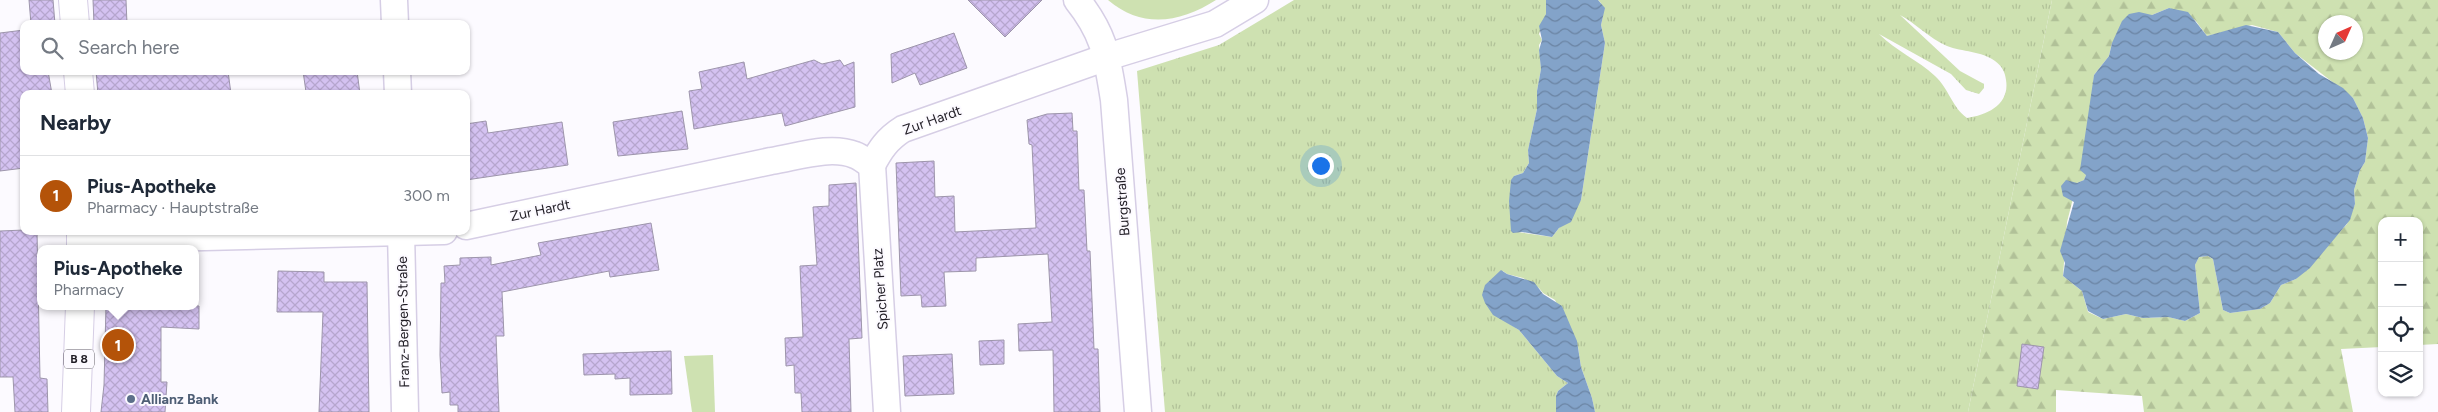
<!DOCTYPE html>
<html lang="en">
<head>
<meta charset="utf-8">
<style>
	body { margin:0; font-family:Figtree,sans-serif; background:#f6f6f7; color:#1f2937 }
	.controls { position:absolute; right:15px; bottom:15px; display:grid; overflow:hidden; border-radius:10px; box-shadow:0 1px 4px #0004 }
	.controls button { width:45px; height:45px; display:grid; place-items:center; padding:0; border:0; border-bottom:1px solid #e0e1e3; background:#fff; color:#1f2937; font:25px sans-serif }
	.compass { position:absolute; left:2318px; top:15px; width:45px; height:45px; border-radius:50%; background:#fff; box-shadow:0 1px 4px #0004; rotate:45deg }
	.you { position:absolute; left:1320px; top:165px; width:18px; height:18px; margin:-12px; border:4px solid #fff; border-radius:50%; background:#1a73e8; box-shadow:0 0 0 8px #1a73e833 }
	.badge { display:grid; place-items:center; width:32px; height:32px; border-radius:50%; background:#b45309; color:#fff; font-size:16px; font-weight:700 }
	.pin { position:absolute; translate:-50% -50%; border:2px solid #fff; box-shadow:0 1px 5px #0006 }
	.popup { position:absolute; left:37px; top:245px; width:162px; height:65px; box-sizing:border-box; display:grid; place-content:center; border-radius:10px; background:#fff; filter:drop-shadow(0 1px 4px #0005); font-size:16px; white-space:nowrap; color:#747a83 }
	.popup b { font-size:19px; color:#1f2937 }
	.popup::after { content:''; position:absolute; left:50%; top:100%; margin-left:-10px; border:10px solid transparent; border-top-color:#fff }
	.list { margin:0; padding:0; list-style:none }
	h2 { display:flex; justify-content:space-between; align-items:center; height:65px; margin:0; padding:0 20px; font-size:21px }
	h2 small { font-size:16px; font-weight:400; color:#747a83 }
	.list li { display:grid; grid-template-columns:32px 1fr auto; gap:15px; align-items:center; box-sizing:border-box; height:80px; padding:0 20px; border-top:1px solid #e0e1e3 }
	.list b { display:block; font-size:19px; white-space:nowrap }
	.list p { margin:0; font-size:16px; white-space:nowrap; color:#747a83 }
	.list em { font-size:16px; font-style:normal; color:#747a83 }
	.icon { flex:none; width:28px; height:28px; fill:none; stroke:currentColor; stroke-width:2; stroke-linecap:round; stroke-linejoin:round }
	.map { position:relative; flex:none; width:2438px; height:412px; overflow:hidden }
	.search { position:absolute; background:#fff; box-shadow:0 1px 4px #0004; left:20px; top:20px; width:450px; height:55px; display:flex; align-items:center; gap:12px; box-sizing:border-box; padding:0 18px; border-radius:10px; color:#747a83; font-size:19px }
	.panel { position:absolute; background:#fff; box-shadow:0 1px 4px #0004; left:20px; top:90px; width:450px; height:145px; border-radius:10px }
	.map>svg:first-child { display:block }
	.green { fill:#cee1b1 }
	.forest { fill:url(#forest-firs); fill-rule:evenodd }
	.park { fill:url(#park-tufts); fill-rule:evenodd }
	.water { fill:url(#water-waves) }
	.building { fill:url(#building-cross-hatch); stroke:#9d95ab }
	.lines { fill:none; stroke-linecap:round; stroke-linejoin:round }
	.minor-casing { stroke:#d6cee5; stroke-width:29 }
	.primary-casing { stroke:#d6cee5; stroke-width:30 }
	.minor { stroke:#fff; stroke-width:26 }
	.primary { stroke:#fff; stroke-width:28 }
	.service-dot { fill:#5c6f8a; stroke:#fcfaff; stroke-width:2 }
	.labels { text-anchor:middle; stroke-width:4; stroke-linejoin:round; paint-order:stroke }
	.shield { fill:#fcfaff; stroke:#625f66; stroke-width:1 }
	.shield-label { font-size:12px; font-weight:bold; fill:#201d25 }
	.street-label { font-size:14px; fill:#201d25; stroke:#fcfaff }
	.service-label { font-size:14px; font-weight:bold; fill:#4e5e75; stroke:#fcfaff; text-anchor:start }
</style>
</head>
<body>
<div class="map">
<svg width="2438" height="412" viewBox="0 0 2438 412">
	<defs>
		<pattern id="forest-firs" width="22" height="20" patternUnits="userSpaceOnUse" patternTransform="scale(1.25)"><rect width="22" height="20" fill="#cee1b1"/><path d="M5 1l3.5 6h-7zM16 11l3.5 6h-7z" fill="#b1c198"/></pattern>
		<pattern id="park-tufts" width="24" height="20" patternUnits="userSpaceOnUse" patternTransform="scale(1.25)"><rect width="24" height="20" fill="#cee1b1"/><path d="M3 7l-1-3M5 7V3M7 7l1-3M15 17l-1-3M17 17v-4M19 17l1-3" fill="none" stroke="#b1c198"/></pattern>
		<pattern id="water-waves" width="16" height="10" patternUnits="userSpaceOnUse" patternTransform="scale(1.25)"><rect width="16" height="10" fill="#83a3c9"/><path d="M0 5q4-4 8 0t8 0" fill="none" stroke="#6b84a3"/></pattern>
		<pattern id="building-cross-hatch" width="8" height="8" patternUnits="userSpaceOnUse" patternTransform="scale(1.25)"><rect width="8" height="8" fill="#d4c2f1"/><path d="M0 0l8 8M0 8l8-8" fill="none" stroke="#b6a6ce"/></pattern>
	</defs>
	<rect width="100%" height="100%" fill="#fcfaff"/>
	<g class="green">
		<path d="M 1108,0 L 1216,0 C 1180,23 1142,29 1108,0 Z"/>
		<polygon points="713,355 715,412 692,412 684,356"/>
	</g>
	<path class="forest" d="M 2052,0 L 2438,0 L 2438,344 L 2419,345 L 2419,221 L 2382,221 L 2382,347 L 2341,349 L 2353,412 L 2144,412 L 2142,396 L 2056,390 L 2056,412 L 1968,412 ZM 2169,8 L 2195,20 L 2207,36 L 2252,25 L 2278,32 L 2295,53 L 2353,98 L 2363,118 L 2368,138 L 2365,162 L 2360,170 L 2354,190 L 2355,204 L 2347,224 L 2296,279 L 2281,285 L 2270,303 L 2260,309 L 2230,313 L 2223,310 L 2213,259 L 2208,256 L 2199,257 L 2195,265 L 2200,313 L 2185,321 L 2168,317 L 2143,318 L 2126,314 L 2103,319 L 2088,312 L 2082,291 L 2063,276 L 2067,222 L 2077,183 L 2084,180 L 2086,175 L 2094,75 L 2109,56 L 2112,43 L 2152,15 ZM 2326,22 L 2356,22 L 2356,52 L 2326,52 Z"/>
	<path class="park" d="M 1294,0 L 1546,0 L 1546,14 L 1539,34 L 1542,40 L 1539,45 L 1541,69 L 1537,91 L 1537,109 L 1528,150 L 1529,163 L 1523,173 L 1514,176 L 1511,231 L 1552,237 L 1581,200 L 1605,43 L 1601,25 L 1603,16 L 1601,3 L 1598,0 L 2052,0 L 1968,412 L 1595,412 L 1592,398 L 1581,367 L 1578,347 L 1555,300 L 1543,293 L 1539,288 L 1523,278 L 1507,274 L 1503,271 L 1508,323 L 1519,330 L 1557,376 L 1568,383 L 1558,391 L 1556,396 L 1556,412 L 1165,412 L 1137,71 L 1219,45 ZM 1900,15 C 1915,23 1929,38 1947,46 C 1962,52 1982,51 1995,61 C 2002,66 2005,72 2006,80 C 2010,104 1988,115 1967,118 C 1952,107 1949,89 1935,76 C 1918,60 1896,51 1879,34 L 1951,74 L 1966,90 L 1979,94 L 1984,88 L 1984,84 L 1960,71 Z"/>
	<g class="water">
		<polygon points="1546,0 1598,0 1605,8 1601,25 1605,43 1581,200 1571,222 1559,228 1552,237 1522,232 1513,233 1511,231 1509,201 1511,180 1514,176 1523,173 1529,163 1528,150 1537,109 1537,91 1541,69 1539,50 1542,40 1539,26 1546,14"/>
		<polygon points="2169,8 2188,12 2207,36 2246,25 2278,32 2295,53 2319,74 2343,88 2353,98 2363,118 2368,138 2365,162 2360,170 2354,190 2355,204 2350,220 2310,268 2296,279 2281,285 2270,303 2260,309 2230,313 2223,310 2213,259 2208,256 2199,257 2195,265 2200,313 2185,321 2168,317 2143,318 2126,314 2103,319 2088,311 2082,291 2063,276 2065,263 2060,251 2074,202 2063,196 2061,186 2066,180 2077,183 2084,180 2086,175 2080,170 2094,75 2109,56 2112,43 2122,21 2129,14 2139,12 2152,15"/>
		<polygon points="1501,270 1507,274 1534,282 1543,294 1562,306 1577,341 1581,367 1592,398 1595,412 1556,412 1556,396 1558,391 1568,383 1557,376 1519,330 1493,315 1485,303 1482,295 1485,285"/>
	</g>
	<g class="building">
		<polygon points="29,0 53,0 55,24 31,24"/>
		<polygon points="93,0 126,0 127,24 94,24"/>
		<polygon points="968,0 1042,0 1005,37"/>
		<polygon points="24,30 24,71 48,71 52,94 24,94 24,168 0,171 0,33"/>
		<polygon points="954,33 967,68 920,85 915,73 892,83 891,54"/>
		<polygon points="814,60 822,64 840,60 844,66 854,62 855,107 785,126 782,113 694,129 689,91 702,89 699,72 744,62 747,79"/>
		<polygon points="96,71 228,71 231,94 98,94"/>
		<polygon points="303,71 357,71 360,94 309,94 306,92"/>
		<polygon points="682,111 688,149 618,156 613,122"/>
		<polygon points="1072,113 1073,131 1077,131 1079,190 1084,190 1087,251 1090,251 1094,349 1098,349 1100,412 1054,412 1053,350 1019,351 1018,324 1052,322 1048,254 976,258 976,271 944,272 946,306 922,307 921,295 901,296 896,163 934,161 935,197 954,196 955,232 1036,228 1032,145 1029,144 1027,120 1047,114"/>
		<polygon points="486,121 488,133 562,122 568,165 466,180 466,124"/>
		<polygon points="856,183 862,338 849,339 851,412 802,412 801,393 795,393 794,365 786,366 785,338 803,337 800,266 817,265 813,207 829,206 829,185"/>
		<polygon points="651,223 659,270 610,277 609,271 502,292 504,336 496,336 499,412 458,412 458,405 450,405 450,392 442,393 440,355 441,283 445,283 444,266 460,265 460,258 491,257 491,265 541,255 538,243"/>
		<polygon points="24,230 37,231 40,378 47,379 48,412 15,412 13,377 0,377 0,231"/>
		<polygon points="278,271 324,272 324,282 367,282 369,412 319,412 323,312 277,312"/>
		<polygon points="106,306 199,306 199,329 161,327 161,382 167,382 165,412 101,412 104,385"/>
		<polygon points="1004,340 1004,364 980,365 979,341"/>
		<polygon points="2022,344 2044,347 2038,389 2017,386"/>
		<polygon points="671,351 672,394 630,395 630,378 615,379 615,374 584,375 583,354"/>
		<polygon points="952,354 954,394 905,396 903,356"/>
	</g>
	<g class="lines">
		<defs>
			<g id="minor">
				<polyline points="394,0 395,24"/>
				<path d="M 1077,0 C 1105,35 1107,57 1114,100 L 1138,412"/>
				<polyline points="397,71 398,94"/>
				<path d="M 872,165 C 880,150 887,139 903,129 L 1107,57 L 1215,24 L 1255,0"/>
				<polyline points="872,165 887,412"/>
				<path d="M 466,226 L 771,161 C 797,157 830,145 855,155 C 861,157 866,162 872,165"/>
				<polyline points="401,231 405,412"/>
				<polyline points="82,240 444,231"/>
			</g>
			<g id="primary">
				<polyline points="73,0 75,24"/>
				<polyline points="78,71 80,94"/>
				<polyline points="81,249 81,231"/>
				<polyline points="76,412 80,306"/>
			</g>
		</defs>
		<use href="#minor" class="minor-casing"/>
		<use href="#primary" class="primary-casing"/>
		<use href="#minor" class="minor"/>
		<use href="#primary" class="primary"/>
	</g>
	<circle class="service-dot" cx="131" cy="399" r="5"/>
	<g class="labels">
		<rect class="shield" x="64" y="349.5" width="30" height="19" rx="4"/>
		<g class="shield-label">
			<text x="79" y="363">B 8</text>
		</g>
		<g class="street-label">
			<text transform="translate(932 120) rotate(-20)" y="5">Zur Hardt</text>
			<text transform="translate(1122 202) rotate(-94)" y="5">Burgstraße</text>
			<text transform="translate(540 210) rotate(-12)" y="5">Zur Hardt</text>
			<text transform="translate(880 289) rotate(-94)" y="5">Spicher Platz</text>
			<text transform="translate(403 322) rotate(-91)" y="5">Franz-Bergen-Straße</text>
		</g>
		<g class="service-label">
			<text x="141" y="404">Allianz Bank</text>
		</g>
	</g>
</svg>
<div class="controls">
<button>+</button>
<button>−</button>
<button><svg class="icon" aria-label="locate" viewBox="0 0 24 24"><circle cx="12" cy="12" r="6"/><path d="M12 2v4M12 18v4M2 12h4M18 12h4"/></svg></button>
<button><svg class="icon" aria-label="layers" viewBox="0 0 24 24"><path d="M12 4l9 5-9 5-9-5zM3 14l9 5 9-5"/></svg></button>
</div>
<svg class="compass" viewBox="-18 -18 36 36"><path d="M0-13l5 13h-10z" fill="#e53935"/><path d="M0 13l5-13h-10z" fill="#747a83"/></svg>
<div class="you"></div>
<div class="pin badge" style="left:118px;top:345px">1</div>
<div class="popup"><b>Pius-Apotheke</b>Pharmacy</div>
<div class="search"><svg class="icon" aria-label="search" viewBox="0 0 24 24"><circle cx="10" cy="10" r="6"/><path d="M15 15l6 6"/></svg>Search here</div>
<section class="panel">
<h2>Nearby<small></small></h2>
<ul class="list">
<li><span class="badge">1</span><div><b>Pius-Apotheke</b><p>Pharmacy · Hauptstraße</p></div><em>300 m</em></li>
</ul>
</section>
</div>
</body>
</html>
